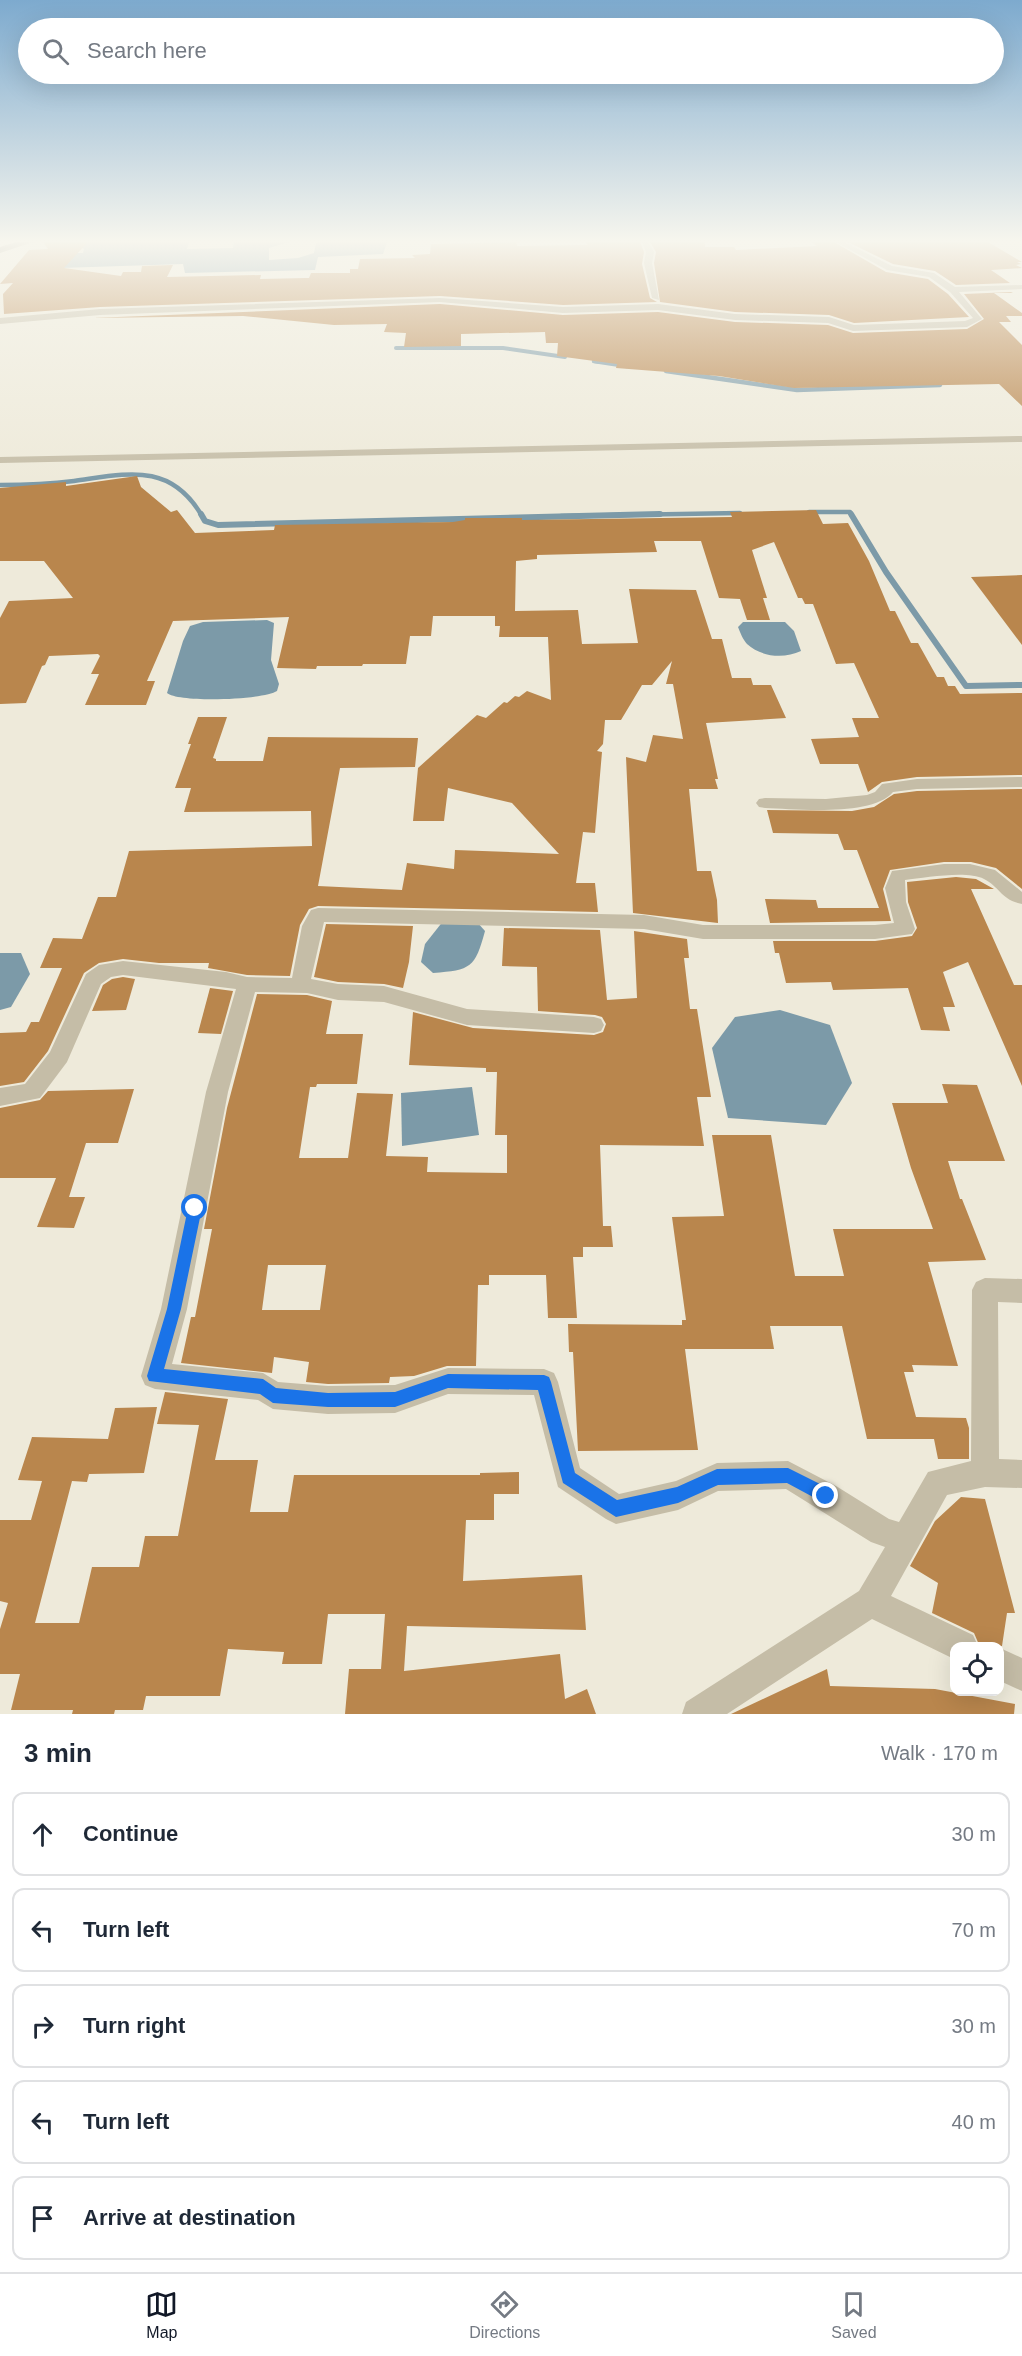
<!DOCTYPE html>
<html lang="en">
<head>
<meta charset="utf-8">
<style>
	body { margin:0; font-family:Helvetica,sans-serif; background:#f2f2f3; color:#1f2937 }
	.controls { position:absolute; right:18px; bottom:18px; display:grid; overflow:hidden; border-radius:12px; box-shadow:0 6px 24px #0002 }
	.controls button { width:54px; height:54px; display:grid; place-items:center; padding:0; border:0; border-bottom:2px solid #e0e1e3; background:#fff; color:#1f2937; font:30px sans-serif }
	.stop { position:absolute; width:18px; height:18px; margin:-14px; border:4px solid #1a73e8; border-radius:50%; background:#fff }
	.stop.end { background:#1a73e8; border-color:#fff; box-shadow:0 2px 6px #0008 }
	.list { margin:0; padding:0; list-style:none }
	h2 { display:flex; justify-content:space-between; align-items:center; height:78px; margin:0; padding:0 24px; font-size:26px }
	h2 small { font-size:20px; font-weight:400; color:#747a83 }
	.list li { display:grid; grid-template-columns:39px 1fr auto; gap:18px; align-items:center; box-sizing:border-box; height:84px; margin:0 12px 12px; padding:0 12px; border:2px solid #e0e1e3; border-radius:12px }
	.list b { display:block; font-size:22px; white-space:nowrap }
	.list em { font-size:20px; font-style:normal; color:#747a83 }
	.icon { flex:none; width:33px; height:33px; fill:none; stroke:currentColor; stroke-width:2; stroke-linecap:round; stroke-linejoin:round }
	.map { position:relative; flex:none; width:1022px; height:1714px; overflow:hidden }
	.search { position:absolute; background:#fff; box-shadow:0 6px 24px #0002; left:18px; right:18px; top:18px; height:66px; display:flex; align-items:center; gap:15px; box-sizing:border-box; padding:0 21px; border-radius:33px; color:#747a83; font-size:22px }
	.sheet { height:558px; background:#fff }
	nav { display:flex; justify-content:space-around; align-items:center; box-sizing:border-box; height:84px; border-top:2px solid #e0e1e3; background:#fff; font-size:16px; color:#747a83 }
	nav a { display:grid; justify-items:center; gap:3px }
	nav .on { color:#111827 }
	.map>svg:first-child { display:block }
	.water { fill:#7c9aa8 }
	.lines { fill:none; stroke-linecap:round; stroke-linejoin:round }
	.stream-far2 { stroke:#7c9aa8; stroke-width:4 }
	.stream-far1 { stroke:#7c9aa8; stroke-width:4.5 }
	.stream { stroke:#7c9aa8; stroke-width:6 }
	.building { fill:#b9864d; fill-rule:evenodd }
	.minor { fill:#c5bda7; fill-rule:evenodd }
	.major { fill:#736959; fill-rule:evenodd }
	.highway { fill:#524a3f; fill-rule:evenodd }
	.route { fill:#1a73e8 }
</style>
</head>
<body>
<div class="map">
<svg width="1022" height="1714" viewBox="0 0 1022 1714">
	<rect width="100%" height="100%" fill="#eeeada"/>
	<g class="water">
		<polygon points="79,242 189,242 187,249 233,248 234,242 289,242 269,248 269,260 298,258 314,253 316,243 323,242 387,242 383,254 318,257 315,270 185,273 183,264 60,268 73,253 83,253 84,249 75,244"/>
		<path d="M 267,620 L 274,623 L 271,660 L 279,684 L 277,691 C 263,700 179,703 167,693 L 183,641 L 190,626 L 203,622 Z"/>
		<path d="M 743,622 L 785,622 L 794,631 L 801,651 C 784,659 761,657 747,644 C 743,640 740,632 738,627 Z"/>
		<path d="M 444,920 L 477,922 L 485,931 C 475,968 471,970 433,973 L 421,962 L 425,944 Z"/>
		<polygon points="0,953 21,953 30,974 11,1007 0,1010"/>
		<polygon points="780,1010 830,1025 852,1083 826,1125 728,1118 712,1048 735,1017"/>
		<polygon points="472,1087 479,1135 402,1146 401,1093"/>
	</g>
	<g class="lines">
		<g class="stream-far2">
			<polyline points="396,348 503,348 565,357"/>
			<polyline points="594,361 600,362"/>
		</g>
		<g class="stream-far1">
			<polyline points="594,361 627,366"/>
			<polyline points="666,371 797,390 940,385"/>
			<path d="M 0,485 C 25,485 50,484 74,481 C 126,474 170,461 202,516"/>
			<polyline points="809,512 850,512 852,516"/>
			<polyline points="561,516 740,513"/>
		</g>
		<g class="stream">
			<polyline points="201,514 205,521 218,525 660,514"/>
			<polyline points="851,514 886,572 966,686 1022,685"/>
		</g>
	</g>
	<g class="building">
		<polygon points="43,242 88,242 64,268 121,276 123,272 141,272 142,266 173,265 167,277 261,275 260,279 305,278 309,278 311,273 350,273 350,269 358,269 360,259 415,258 412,255 430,254 431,244 516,242 517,246 588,245 585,242 640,242 644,252 642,264 650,298 657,302 563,305 440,296 100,307 4,314 3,294 13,283 0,284 29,250 48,249"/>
		<polygon points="650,242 705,242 705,247 734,247 736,250 817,246 812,242 834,242 886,272 928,279 948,294 969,317 854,323 829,315 735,312 660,302 654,263 656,252"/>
		<polygon points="848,242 988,242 1022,262 1017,262 1021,264 1016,265 1022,268 991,270 1010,283 956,285 935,271 893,264"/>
		<polygon points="1011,292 1013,293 994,293 1022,313 1022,316 1006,316 1011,322 999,322 1022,345 1022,406 999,384 794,388 719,376 616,368 617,364 557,356 558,343 546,343 545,332 461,334 461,346 404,347 406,333 384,332 387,324 334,325 243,316 92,318 440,304 563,315 658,312 735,322 828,325 853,333 967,329 984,319 964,294"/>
		<polygon points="137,476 141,487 171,512 177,510 195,533 274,530 275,525 453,522 465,520 465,518 522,518 522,520 732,517 730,512 816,510 823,524 848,523 869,561 890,611 895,611 911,643 918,643 937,677 944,677 948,686 955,686 960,694 1022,693 1022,775 917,777 882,782 868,792 858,764 820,764 811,739 859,737 852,718 879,718 854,663 836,664 813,604 805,604 802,598 798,598 774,542 752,550 767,598 763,598 770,620 747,620 740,599 719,598 701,541 654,541 657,552 537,555 537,559 516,561 515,611 578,610 582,644 638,643 629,589 696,590 712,639 722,639 732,678 751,678 753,685 771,685 786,718 706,723 718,779 715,779 718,789 689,789 697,871 711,871 717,900 718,923 633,913 626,757 646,762 653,735 683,739 673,684 666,684 672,661 652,685 642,685 621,720 605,720 603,744 597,751 602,752 595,833 583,832 576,883 595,883 598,912 318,906 309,909 300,925 290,976 247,975 208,968 209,963 159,963 123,959 99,963 84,973 48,1051 24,1082 0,1086 0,1033 26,1032 31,1022 39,1022 62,968 40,968 53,938 82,939 98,897 116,897 129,851 312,846 311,811 184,812 191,788 175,788 191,744 188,744 198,717 227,717 213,758 216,759 216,761 263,761 268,737 418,738 415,767 340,768 318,886 402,890 407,863 454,869 455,850 559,854 512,803 448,788 444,821 413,821 418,768 477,715 486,718 504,702 507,703 515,696 519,697 527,691 551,700 548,637 499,637 500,626 495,626 495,616 433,616 431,636 410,636 406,664 363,664 362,666 317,666 316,669 277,668 289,617 173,621 147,681 155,681 146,705 85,705 99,674 91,674 100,656 98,654 49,656 45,665 42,666 26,703 0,704 0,618 9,601 73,598 44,561 0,561 0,488 66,482 66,486"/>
		<polygon points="1022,575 1022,645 971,577"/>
		<polygon points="1022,789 1022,889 996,868 971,862 944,862 890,870 883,889 891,921 770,923 765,899 816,900 818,908 879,908 857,850 844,850 838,834 773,833 767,810 852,811 874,807 894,794 917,791"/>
		<polygon points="956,877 976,879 994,889 971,889 1014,985 1022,985 1022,1086 968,962 943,972 955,1007 943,1007 950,1031 921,1030 908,988 833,990 831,982 786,983 779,953 775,953 773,941 875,941 912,936 917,928 908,902 907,882"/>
		<polygon points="326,924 413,926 409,962 403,988 384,984 338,982 314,977"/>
		<path d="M 504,928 L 600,930 L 607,1000 L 637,998 L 634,931 L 687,939 L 689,958 L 684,958 L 690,1009 L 697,1009 L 711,1097 L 697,1097 L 704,1146 L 600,1145 L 603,1226 L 611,1226 L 613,1247 L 583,1247 L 583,1257 L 573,1257 L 577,1318 L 548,1318 L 546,1275 L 489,1275 L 489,1285 L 478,1285 L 476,1366 L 447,1366 L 414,1376 L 390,1377 L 389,1383 L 328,1384 L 306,1382 L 309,1362 L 274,1357 L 272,1373 L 181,1363 L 191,1317 L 195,1317 L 212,1229 L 204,1229 L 227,1108 L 257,994 L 307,995 L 332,1001 L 326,1034 L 363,1034 L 357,1084 L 317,1084 L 316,1087 L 310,1087 L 299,1158 L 348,1158 L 357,1093 L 393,1094 L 386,1156 L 428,1157 L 427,1172 L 507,1173 L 507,1135 L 495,1135 L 497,1072 L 486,1072 L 486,1068 L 409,1065 L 413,1012 L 473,1028 L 594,1035 L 603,1032 L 606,1024 L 602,1017 L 595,1015 L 538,1011 L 537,967 L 502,966 ZM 268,1265 L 326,1265 L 320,1310 L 262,1310 Z"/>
		<polygon points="123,977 135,979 126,1010 92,1011 103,985 112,979"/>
		<polygon points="210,988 233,991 221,1034 198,1033"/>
		<polygon points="942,1084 977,1085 1005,1161 948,1161 960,1199 962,1199 986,1260 928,1262 958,1366 912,1365 914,1372 904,1372 916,1417 966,1418 969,1428 969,1459 938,1459 934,1439 867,1439 842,1326 770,1326 774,1349 685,1349 698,1450 578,1451 573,1352 569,1352 568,1324 682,1325 682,1320 686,1320 672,1217 724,1216 712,1135 771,1135 795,1276 844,1276 833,1229 933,1229 911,1168 892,1103 948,1103"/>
		<polygon points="134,1089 118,1143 86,1143 69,1197 85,1197 74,1228 37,1227 56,1178 0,1178 0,1108 40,1100 48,1091"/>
		<polygon points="165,1392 228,1399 215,1460 258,1460 250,1512 288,1512 294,1475 480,1475 480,1473 519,1472 519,1494 494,1494 494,1520 466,1520 463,1581 582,1575 586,1630 407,1626 404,1671 560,1654 565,1699 587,1689 596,1714 345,1714 349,1669 381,1669 385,1614 328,1614 322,1664 282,1664 284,1652 228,1649 220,1696 146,1696 143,1710 115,1710 114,1714 72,1714 73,1710 11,1710 20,1674 0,1674 0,1629 8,1603 0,1601 0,1520 31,1520 42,1481 18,1480 32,1437 108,1439 115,1408 157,1407 144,1473 89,1474 87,1482 72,1481 35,1623 79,1623 92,1567 139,1567 145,1536 178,1536 199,1425 157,1424"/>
		<polygon points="961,1497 985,1499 1015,1613 1007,1613 1002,1646 980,1647 974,1633 932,1613 938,1583 910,1566 935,1521"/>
		<polygon points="827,1669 830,1686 935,1689 1015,1704 1014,1714 731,1714"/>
	</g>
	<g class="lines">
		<g class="minor">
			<polygon points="642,242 648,242 654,252 652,263 659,300 652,298 644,263 646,252"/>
			<polygon points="836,242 844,242 892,266 934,273 955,287 1022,285 1022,289 959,292 982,319 967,327 853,331 828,323 735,320 658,310 563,313 440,302 100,315 0,324 0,318 100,309 440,298 563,307 658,304 735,314 829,317 854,325 965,321 973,318 950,292 929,277 887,270"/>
			<polygon points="1022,436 1022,442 0,463 0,457"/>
			<path d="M 1022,777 L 1022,787 L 917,789 L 893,792 C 872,817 796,809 765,808 L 759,807 L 756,803 L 759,799 L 765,798 L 826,799 L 867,795 L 875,792 L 882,784 L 917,779 Z"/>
			<path d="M 944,864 L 970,864 L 995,870 L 1022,892 L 1022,904 C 1001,900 1000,887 984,879 C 966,870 925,878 905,880 L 906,902 L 915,929 L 912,934 L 875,939 L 703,939 L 644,929 L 324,922 L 311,979 L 338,984 L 384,986 L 467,1009 L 594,1017 L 601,1019 L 604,1025 L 601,1031 L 594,1033 L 467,1025 L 384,1002 L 338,1000 L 307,993 L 255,992 L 228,1092 L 187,1309 L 172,1364 L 263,1373 L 278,1382 L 328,1386 L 395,1385 L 448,1368 L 544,1369 L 554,1373 L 558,1382 L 580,1468 L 619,1494 L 676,1481 L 717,1463 L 788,1461 L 836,1486 L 889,1519 L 899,1522 L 928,1472 L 971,1461 L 972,1290 L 976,1282 L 985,1278 L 1022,1279 L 1022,1303 L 998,1302 L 999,1459 L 1022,1460 L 1022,1488 L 985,1487 L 947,1495 L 891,1596 L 973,1635 L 978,1646 L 954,1646 L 954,1659 L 872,1619 L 727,1714 L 682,1714 L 686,1702 L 859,1591 L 885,1547 L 871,1542 L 786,1489 L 718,1491 L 678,1510 L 616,1524 L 606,1519 L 558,1487 L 534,1395 L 448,1394 L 395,1413 L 328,1414 L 273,1409 L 258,1400 L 155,1389 L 145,1385 L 141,1376 L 161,1309 L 206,1092 L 236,989 L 123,975 L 111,977 L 101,984 L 67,1062 L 40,1098 L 0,1106 L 0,1088 L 25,1084 L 50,1052 L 86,974 L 99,965 L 123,961 L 226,972 L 247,977 L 292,978 L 302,926 L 311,910 L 318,908 L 644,915 L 703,925 L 875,925 L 894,923 L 885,888 L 892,871 Z"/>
			<polygon points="1000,1648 1022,1658 1022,1691 1000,1681"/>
		</g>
		<polygon class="major" points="22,242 33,242 0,253 0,249"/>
		<polygon class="highway" points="16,242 27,242 0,251 0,247"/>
	</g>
	<linearGradient id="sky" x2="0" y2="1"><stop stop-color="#7daace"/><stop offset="0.5" stop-color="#f7f6ee"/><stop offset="1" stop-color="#f7f6ee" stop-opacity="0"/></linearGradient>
	<rect width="1022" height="482" fill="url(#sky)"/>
	<polygon class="route" points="195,1203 202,1208 181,1309 164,1369 263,1379 276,1388 328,1393 395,1392 448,1374 544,1375 549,1377 551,1382 575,1473 617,1500 677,1487 717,1469 788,1468 832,1490 834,1496 832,1501 826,1504 787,1483 718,1485 678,1503 616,1517 563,1483 538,1390 448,1388 395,1407 328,1407 273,1403 260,1394 149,1381 147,1376 167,1309 188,1208"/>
</svg>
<div class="controls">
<button><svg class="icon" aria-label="locate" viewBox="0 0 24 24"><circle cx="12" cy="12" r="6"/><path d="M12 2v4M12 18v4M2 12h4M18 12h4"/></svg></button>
</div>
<div class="stop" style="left:195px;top:1208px"></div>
<div class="stop end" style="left:826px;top:1496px"></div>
<div class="search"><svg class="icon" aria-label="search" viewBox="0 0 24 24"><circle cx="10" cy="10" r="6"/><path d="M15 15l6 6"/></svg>Search here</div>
</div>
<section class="sheet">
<h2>3 min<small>Walk · 170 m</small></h2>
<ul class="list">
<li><svg class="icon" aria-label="ahead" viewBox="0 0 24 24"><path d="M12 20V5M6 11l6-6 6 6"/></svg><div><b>Continue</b></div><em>30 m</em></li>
<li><svg class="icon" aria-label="left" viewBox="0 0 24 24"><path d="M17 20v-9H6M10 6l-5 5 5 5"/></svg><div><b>Turn left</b></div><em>70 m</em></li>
<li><svg class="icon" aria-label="right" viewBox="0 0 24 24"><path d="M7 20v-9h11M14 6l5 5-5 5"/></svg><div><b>Turn right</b></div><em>30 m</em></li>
<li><svg class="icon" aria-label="left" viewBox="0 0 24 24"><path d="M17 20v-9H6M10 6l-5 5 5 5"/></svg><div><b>Turn left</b></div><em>40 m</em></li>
<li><svg class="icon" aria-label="arrive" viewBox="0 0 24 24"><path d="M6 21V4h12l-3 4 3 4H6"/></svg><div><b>Arrive at destination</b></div></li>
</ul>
</section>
<nav>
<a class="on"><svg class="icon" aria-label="map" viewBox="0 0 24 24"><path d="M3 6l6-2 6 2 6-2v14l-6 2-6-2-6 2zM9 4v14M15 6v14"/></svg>Map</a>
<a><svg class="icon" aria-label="directions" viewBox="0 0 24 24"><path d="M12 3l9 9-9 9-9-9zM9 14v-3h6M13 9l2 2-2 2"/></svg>Directions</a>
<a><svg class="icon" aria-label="saved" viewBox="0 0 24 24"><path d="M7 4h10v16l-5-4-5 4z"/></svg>Saved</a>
</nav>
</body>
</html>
